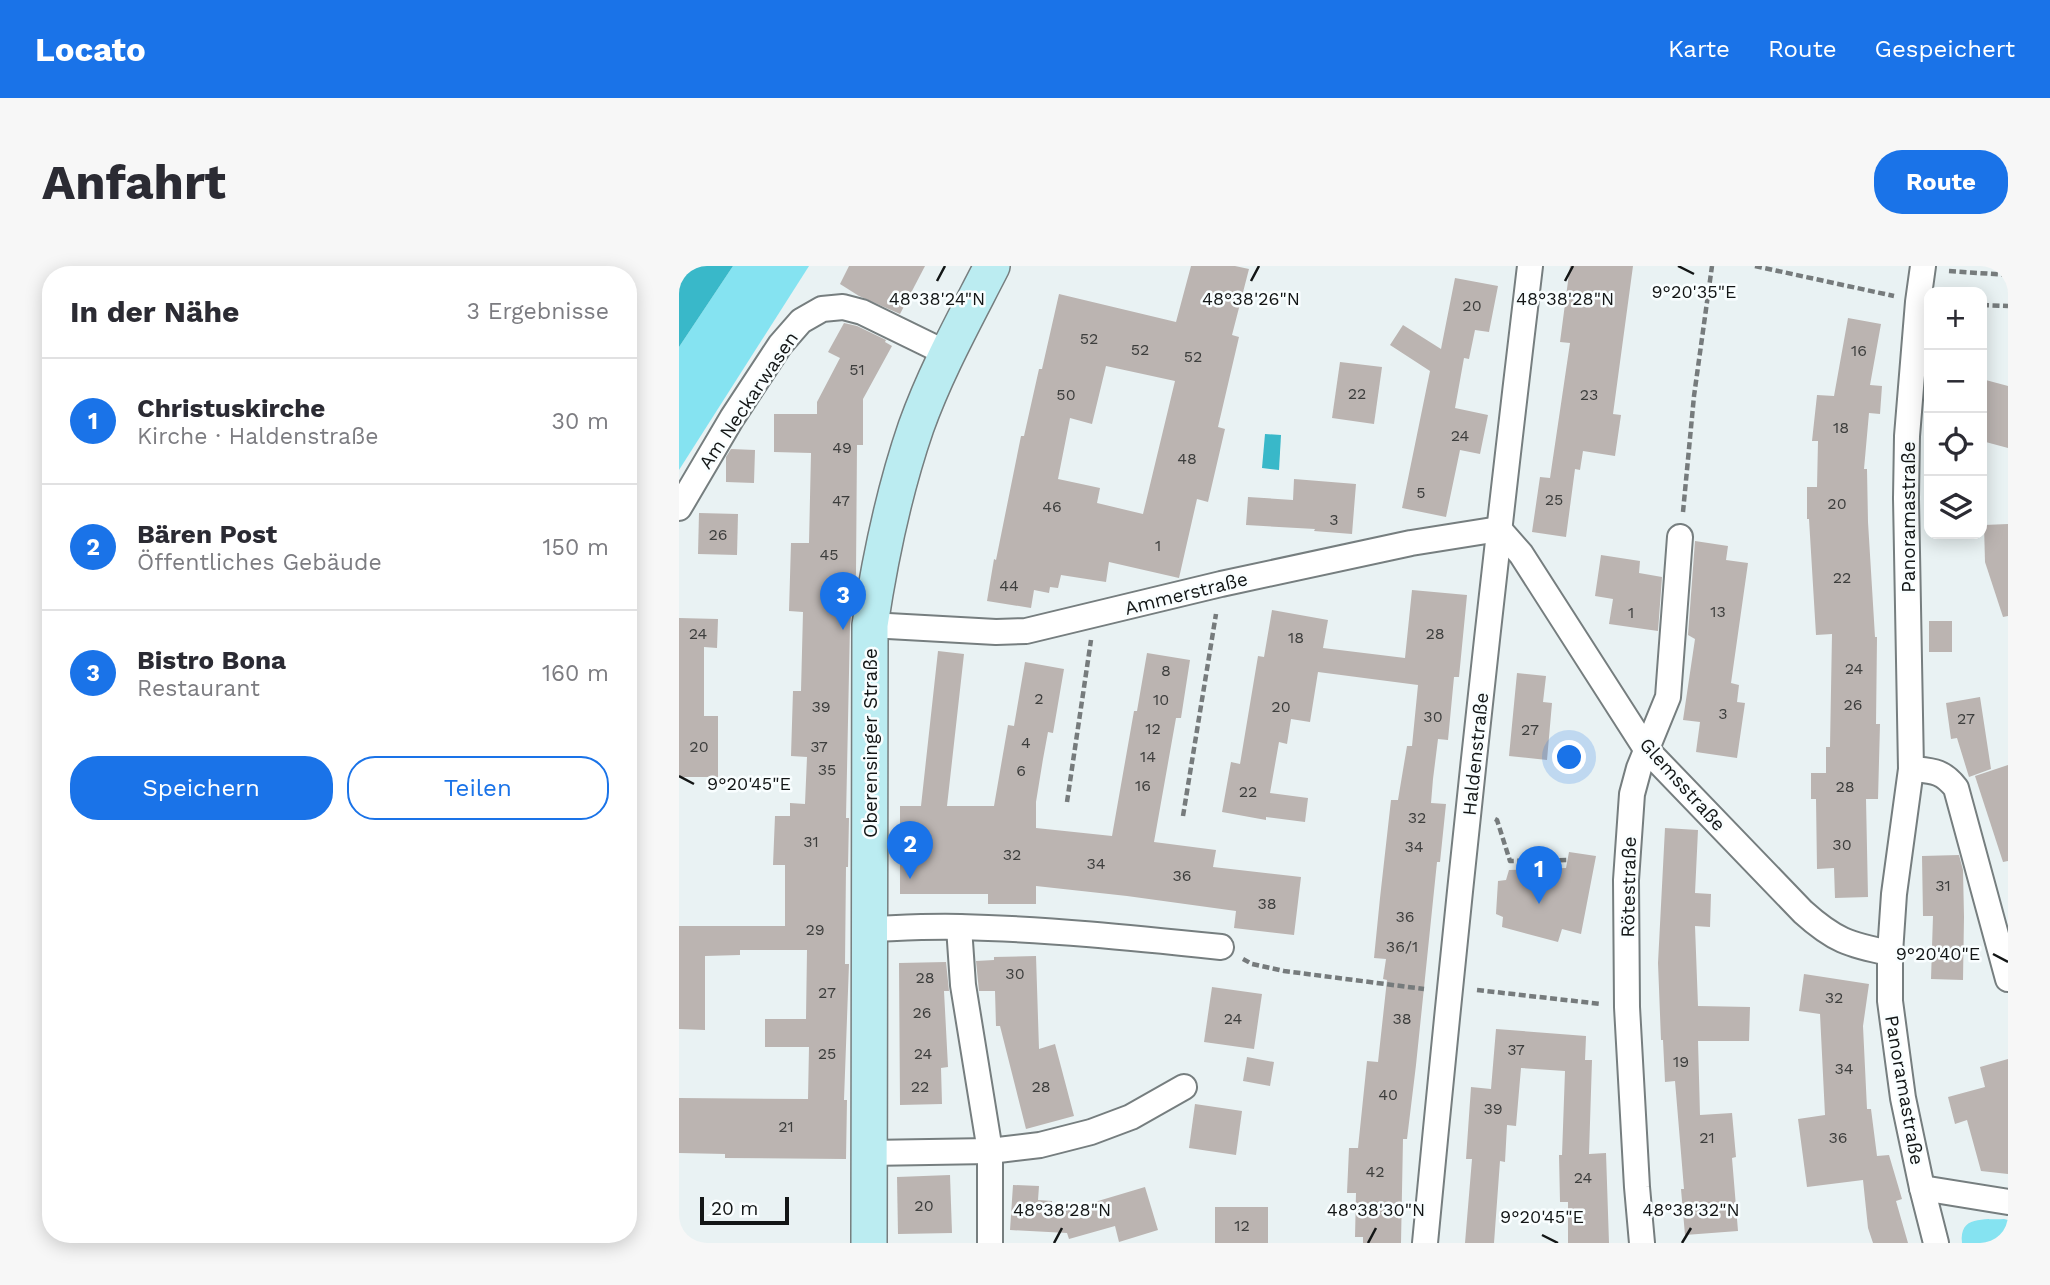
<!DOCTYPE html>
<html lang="de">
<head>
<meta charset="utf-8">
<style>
	body { margin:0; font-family:"Work Sans",sans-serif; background:#f7f7f7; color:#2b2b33 }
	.controls { position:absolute; right:21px; top:21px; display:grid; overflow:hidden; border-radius:14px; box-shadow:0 4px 18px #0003 }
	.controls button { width:63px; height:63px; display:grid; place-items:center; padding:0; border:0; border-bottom:2px solid #e1e1e2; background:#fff; color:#2b2b33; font:35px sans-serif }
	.scale { position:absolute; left:21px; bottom:18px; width:89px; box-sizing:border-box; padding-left:7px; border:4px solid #131616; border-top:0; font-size:19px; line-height:24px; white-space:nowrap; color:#131616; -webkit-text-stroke:5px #f9feff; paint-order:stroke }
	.you { position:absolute; left:891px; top:492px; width:24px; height:24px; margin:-18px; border:5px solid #fff; border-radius:50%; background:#1a73e8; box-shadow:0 0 0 10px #1a73e833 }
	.badge { display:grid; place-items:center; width:46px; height:46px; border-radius:50%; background:#1a73e8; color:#fff; font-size:23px; font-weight:700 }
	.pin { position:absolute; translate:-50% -58px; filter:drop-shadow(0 2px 4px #0008) }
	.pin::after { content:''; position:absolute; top:37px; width:24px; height:21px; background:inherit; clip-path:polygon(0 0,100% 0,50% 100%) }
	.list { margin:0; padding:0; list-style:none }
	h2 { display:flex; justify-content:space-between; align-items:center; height:91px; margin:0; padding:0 28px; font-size:30px }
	h2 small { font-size:23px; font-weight:400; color:#7c7c81 }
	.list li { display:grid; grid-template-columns:46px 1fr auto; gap:21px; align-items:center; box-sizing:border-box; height:126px; padding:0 28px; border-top:2px solid #e1e1e2 }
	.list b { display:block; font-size:26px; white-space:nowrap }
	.list p { margin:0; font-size:23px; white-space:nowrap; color:#7c7c81 }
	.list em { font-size:23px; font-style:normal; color:#7c7c81 }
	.actions { display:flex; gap:14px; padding:21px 28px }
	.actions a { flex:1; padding:16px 0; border:2px solid #1a73e8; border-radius:28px; text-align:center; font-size:24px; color:#1a73e8 }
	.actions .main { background:#1a73e8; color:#fff }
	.icon { flex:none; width:38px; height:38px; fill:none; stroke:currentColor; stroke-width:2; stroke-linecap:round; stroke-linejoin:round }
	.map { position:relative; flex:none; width:1329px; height:977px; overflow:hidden; border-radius:28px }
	header { display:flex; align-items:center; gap:42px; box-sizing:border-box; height:98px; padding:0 35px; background:#1a73e8; color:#fff }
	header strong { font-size:33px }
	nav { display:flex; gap:38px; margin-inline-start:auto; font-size:24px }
	.intro { display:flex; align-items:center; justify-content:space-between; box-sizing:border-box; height:168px; padding:0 42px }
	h1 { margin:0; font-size:49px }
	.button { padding:18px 32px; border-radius:28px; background:#1a73e8; color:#fff; font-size:24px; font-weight:700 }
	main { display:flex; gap:42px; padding:0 42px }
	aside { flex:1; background:#fff; border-radius:28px; box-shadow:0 4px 18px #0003 }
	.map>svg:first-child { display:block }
	.green { fill:#85e3f1 }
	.water { fill:#39b8c9 }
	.building { fill:#bbb4b1; fill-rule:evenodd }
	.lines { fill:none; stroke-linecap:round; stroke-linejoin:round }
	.street-casing { stroke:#767e7f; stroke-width:28 }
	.secondary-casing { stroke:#767e7f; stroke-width:38 }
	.path { stroke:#767b7c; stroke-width:4.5; stroke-dasharray:7 3.5; stroke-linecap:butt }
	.street { stroke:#fff; stroke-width:24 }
	.secondary { stroke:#bbecf1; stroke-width:35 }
	.ticks { fill:none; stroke:#131616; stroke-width:2.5 }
	.labels { text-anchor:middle; stroke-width:5; stroke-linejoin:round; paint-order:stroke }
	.number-label { font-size:16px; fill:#3d3e3d }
	.street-label { font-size:19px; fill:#131616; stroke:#f9feff }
	.ticks-label { font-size:18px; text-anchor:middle; fill:#131616; stroke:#f9feff; stroke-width:5; stroke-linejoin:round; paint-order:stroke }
</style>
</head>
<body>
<header>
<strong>Locato</strong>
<nav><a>Karte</a><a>Route</a><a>Gespeichert</a></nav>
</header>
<div class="intro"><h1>Anfahrt</h1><a class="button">Route</a></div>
<main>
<aside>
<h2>In der Nähe<small>3 Ergebnisse</small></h2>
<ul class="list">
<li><span class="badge">1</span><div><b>Christuskirche</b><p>Kirche · Haldenstraße</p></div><em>30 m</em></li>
<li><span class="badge">2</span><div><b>Bären Post</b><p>Öffentliches Gebäude</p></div><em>150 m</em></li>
<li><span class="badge">3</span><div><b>Bistro Bona</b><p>Restaurant</p></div><em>160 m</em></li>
</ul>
<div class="actions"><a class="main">Speichern</a><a>Teilen</a></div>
</aside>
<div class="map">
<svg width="1329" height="977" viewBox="0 0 1329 977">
	<rect width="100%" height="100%" fill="#e9f2f3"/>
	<g class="green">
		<polygon points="54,0 130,0 0,204 0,81"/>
		<path d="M 1325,953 L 1329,954 L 1329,977 L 1283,977 C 1280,949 1305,954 1325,953 Z"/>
	</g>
	<g class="water">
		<polygon points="0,0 54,0 0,81"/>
		<polygon points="586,168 602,169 600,204 583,202"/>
	</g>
	<g class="building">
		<polygon points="170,0 246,0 221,48 180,30 161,18"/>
		<path d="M 512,0 L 556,0 L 570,3 L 553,69 L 560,71 L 539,161 L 546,163 L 529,236 L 518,233 L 500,312 L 430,296 L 427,316 L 382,309 L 379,322 L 371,321 L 370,327 L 355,324 L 352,342 L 308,335 L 315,293 L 317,294 L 342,170 L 345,170 L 360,103 L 363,103 L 380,28 L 497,56 ZM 427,100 L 496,115 L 464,248 L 418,237 L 421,222 L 379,213 L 391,152 L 413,158 Z"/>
		<polygon points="891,0 954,0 934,148 942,149 936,190 904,185 901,204 896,203 887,271 853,266 861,211 871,212 891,77 881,76"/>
		<polygon points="776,12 819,20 810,66 796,64 790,93 785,92 776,142 809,149 801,188 781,184 767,251 723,242 751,105 711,79 724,59 762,83"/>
		<polygon points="1169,52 1202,58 1191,119 1203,120 1201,148 1190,147 1185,203 1188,203 1189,256 1196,371 1198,371 1197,458 1201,458 1199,533 1187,533 1189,631 1156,632 1155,602 1138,603 1137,533 1132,533 1132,507 1147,507 1147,481 1151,481 1153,368 1137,369 1130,253 1128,253 1128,221 1138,221 1139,175 1133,175 1138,129 1155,130"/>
		<polygon points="165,57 178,60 207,74 206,76 213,80 184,133 184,179 178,179 177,307 171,359 167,552 170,552 169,601 167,601 166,698 170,698 165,834 168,834 167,893 46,892 46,888 0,887 0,832 129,833 130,781 86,781 86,753 127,753 128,684 61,684 61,689 26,690 26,764 0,763 0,660 106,660 106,599 94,599 96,550 111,550 111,537 126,538 128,491 112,490 114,425 122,425 124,346 110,345 112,277 130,277 132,187 95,186 95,148 138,148 138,136 161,92 149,86"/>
		<polygon points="661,96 703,101 695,158 653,152"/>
		<polygon points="1303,113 1329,120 1329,182 1303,175"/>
		<polygon points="52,183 76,184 75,217 47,216 47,191"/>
		<polygon points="615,213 677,218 673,268 635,265 636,263 567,259 569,231 614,234"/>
		<polygon points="20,247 59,248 58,289 19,288"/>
		<polygon points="1329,258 1329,350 1324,351 1306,296 1305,259"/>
		<polygon points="1016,275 1049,280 1047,294 1069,297 1052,417 1060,419 1058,436 1066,437 1058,492 1017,486 1021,456 1004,454 1016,373 1009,369"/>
		<polygon points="922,289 961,295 960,307 983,311 979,365 930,358 934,333 916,330"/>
		<polygon points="733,324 788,329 780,411 775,411 769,474 759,473 754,513 752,537 767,538 761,596 758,596 737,799 728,873 724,873 722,977 684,977 684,971 676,971 677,927 668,927 670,882 679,882 688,795 699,796 708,714 704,713 707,693 695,692 701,632 712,534 719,534 728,480 733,480 739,419 639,406 631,456 612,453 608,478 600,476 591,527 629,532 626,556 587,551 587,554 543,546 552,496 561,498 579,390 585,391 593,344 649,354 644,382 726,392"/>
		<polygon points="0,352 39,353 38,382 25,381 25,450 39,450 39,511 0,511"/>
		<rect x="1250" y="355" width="23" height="31"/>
		<polygon points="259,385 285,388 268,540 315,540 329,459 335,460 346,396 385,403 374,467 369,466 364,493 357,536 357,562 433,570 455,445 458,445 468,387 511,394 502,452 497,452 475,576 537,584 534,601 622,611 615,669 555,662 557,645 448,630 357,620 357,638 309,638 309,628 221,628 221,540 242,540"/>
		<polygon points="838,407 867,410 864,436 873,437 868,494 830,490"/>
		<polygon points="1301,431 1312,503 1290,511 1278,472 1272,473 1267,437"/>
		<polygon points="1329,499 1329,595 1324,596 1296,510"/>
		<polygon points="986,562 1019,564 1016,627 1032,628 1031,661 1016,660 1019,740 1071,741 1070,775 1019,775 1021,849 1053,847 1057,891 1053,892 1059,965 1006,969 1002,923 1005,923 996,815 986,816 984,774 982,774 979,697"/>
		<polygon points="890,586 917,590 902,668 883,663 879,676 823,661 824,651 817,648 819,615 827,614 830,604 887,602"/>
		<polygon points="1280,589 1284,604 1285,651 1284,714 1252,713 1254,650 1244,650 1243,590"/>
		<polygon points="357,690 360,783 376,778 395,850 347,863 321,760 317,760 316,725 300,725 297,695 315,694 315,691"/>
		<polygon points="267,696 270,725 265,725 269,801 262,802 263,838 221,839 220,697"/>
		<polygon points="1125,708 1190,718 1184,760 1188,843 1192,843 1198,890 1210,889 1223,933 1217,935 1229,977 1194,977 1189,962 1184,914 1128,921 1119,853 1146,849 1141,748 1120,745"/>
		<polygon points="533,721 583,728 575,783 525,776"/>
		<polygon points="817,763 907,770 906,794 913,794 910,888 927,887 930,977 889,977 889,936 881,936 880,889 883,889 886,805 842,802 837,860 828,859 826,896 821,895 815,977 786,977 793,893 787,893 792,821 812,823"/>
		<polygon points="568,791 595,796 591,820 564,815"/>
		<polygon points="1329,793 1329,908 1302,905 1288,854 1276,858 1269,831 1306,821 1301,801"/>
		<polygon points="516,838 563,845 557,889 510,882"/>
		<polygon points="271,909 273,967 219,968 218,911"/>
		<polygon points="334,919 360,920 359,934 373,935 372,949 466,921 479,964 440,976 436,960 390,973 388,967 331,964"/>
		<rect x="536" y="941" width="53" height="36"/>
	</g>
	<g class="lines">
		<defs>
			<g id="street">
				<polyline points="1244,0 1239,36 1228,170 1227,232 1232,503 1215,628 1211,687 1211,735 1224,832 1243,922 1257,977"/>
				<polyline points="0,242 53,152 101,79 122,55 143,43 164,41 183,46 267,87"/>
				<path d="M 191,359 L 317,366 L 347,365 L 542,318 L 732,277 L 820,263 L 842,288 L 967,483 L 1124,646 C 1155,674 1170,679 1211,687"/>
				<path d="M 1232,503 C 1253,505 1263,504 1277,522 L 1329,713"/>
				<polyline points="280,661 284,719 311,885 311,977"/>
				<path d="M 190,663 C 220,662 251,660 281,661 C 368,663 455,672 542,681"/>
				<polyline points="189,887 311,885 361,879 412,866 452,851 505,821"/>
				<polyline points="1243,922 1329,936"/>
				<path d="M 746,977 C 777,651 812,325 851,0"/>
				<polyline points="963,977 958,921 948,741 947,614 953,528 960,502 989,431 1001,271"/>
			</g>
			<path id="secondary" d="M 190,977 L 191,359 C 201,292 215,225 237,161 C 257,105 286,53 313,0"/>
		</defs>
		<use href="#street" class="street-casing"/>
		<use href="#secondary" class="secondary-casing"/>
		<g class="path">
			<polyline points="1076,0 1215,30"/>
			<polyline points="1270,5 1329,9"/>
			<polyline points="1303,39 1329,40"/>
			<polyline points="1004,246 1015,130 1033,0"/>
			<polyline points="388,536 412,374"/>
			<polyline points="504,550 537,348"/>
			<polyline points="816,553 818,554 831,595 888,594"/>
			<polyline points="564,693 573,698 605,705 745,723"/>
			<polyline points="798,724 922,738"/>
		</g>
		<use href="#street" class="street"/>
		<use href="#secondary" class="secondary"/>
	</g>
	<path class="ticks" d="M 999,0 L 1015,8M 258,15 L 266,0M 572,15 L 580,0M 886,15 L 894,0M 0,510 L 15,518M 1314,688 L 1329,696M 863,969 L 879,977M 375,977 L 383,962M 689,977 L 697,962M 1003,977 L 1012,962"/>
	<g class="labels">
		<g class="number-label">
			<text x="793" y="45">20</text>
			<text x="410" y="78">52</text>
			<text x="461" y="89">52</text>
			<text x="1180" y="90">16</text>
			<text x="514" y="96">52</text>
			<text x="178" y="109">51</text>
			<text x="678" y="133">22</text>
			<text x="387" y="134">50</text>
			<text x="910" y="134">23</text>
			<text x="1162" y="167">18</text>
			<text x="781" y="175">24</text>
			<text x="163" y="187">49</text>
			<text x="508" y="198">48</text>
			<text x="742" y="232">5</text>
			<text x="875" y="239">25</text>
			<text x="162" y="240">47</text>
			<text x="1158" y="243">20</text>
			<text x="373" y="246">46</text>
			<text x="655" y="259">3</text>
			<text x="39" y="274">26</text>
			<text x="479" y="285">1</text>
			<text x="150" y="294">45</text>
			<text x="1163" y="317">22</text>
			<text x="330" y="325">44</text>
			<text x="1039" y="351">13</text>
			<text x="952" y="352">1</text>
			<text x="19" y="373">24</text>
			<text x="756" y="373">28</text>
			<text x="617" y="377">18</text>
			<text x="1175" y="408">24</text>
			<text x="487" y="410">8</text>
			<text x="360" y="438">2</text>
			<text x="482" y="439">10</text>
			<text x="1174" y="444">26</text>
			<text x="142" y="446">39</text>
			<text x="602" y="446">20</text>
			<text x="1044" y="453">3</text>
			<text x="754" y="456">30</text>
			<text x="1287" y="458">27</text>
			<text x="474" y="468">12</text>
			<text x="851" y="469">27</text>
			<text x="347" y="482">4</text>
			<text x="20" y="486">20</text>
			<text x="140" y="486">37</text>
			<text x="469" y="496">14</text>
			<text x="148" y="509">35</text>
			<text x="342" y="510">6</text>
			<text x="464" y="525">16</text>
			<text x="1166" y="526">28</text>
			<text x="569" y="531">22</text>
			<text x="738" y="557">32</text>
			<text x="132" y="581">31</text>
			<text x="1163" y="584">30</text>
			<text x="735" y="586">34</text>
			<text x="333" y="594">32</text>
			<text x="417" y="603">34</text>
			<text x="503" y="615">36</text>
			<text x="1264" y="625">31</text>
			<text x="588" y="643">38</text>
			<text x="726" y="656">36</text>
			<text x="136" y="669">29</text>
			<text x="723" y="686">36/1</text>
			<text x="336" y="713">30</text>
			<text x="246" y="717">28</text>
			<text x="148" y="732">27</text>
			<text x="1155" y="737">32</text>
			<text x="243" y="752">26</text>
			<text x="554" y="758">24</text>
			<text x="723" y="758">38</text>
			<text x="837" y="789">37</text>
			<text x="148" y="793">25</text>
			<text x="244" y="793">24</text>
			<text x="1002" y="801">19</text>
			<text x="1165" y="808">34</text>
			<text x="241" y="826">22</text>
			<text x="362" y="826">28</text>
			<text x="709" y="834">40</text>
			<text x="814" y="848">39</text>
			<text x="107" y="866">21</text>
			<text x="1028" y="877">21</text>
			<text x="1159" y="877">36</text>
			<text x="696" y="911">42</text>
			<text x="904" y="917">24</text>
			<text x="245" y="945">20</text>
			<text x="563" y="965">12</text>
		</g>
		<g class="street-label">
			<text transform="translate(69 134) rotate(-56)" y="7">Am Neckarwasen</text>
			<text transform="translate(1229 251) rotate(-90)" y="7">Panoramastraße</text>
			<text transform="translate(507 327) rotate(-14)" y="7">Ammerstraße</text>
			<text transform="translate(191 477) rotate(-90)" y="7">Oberensinger Straße</text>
			<text transform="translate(796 488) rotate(-84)" y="7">Haldenstraße</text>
			<text transform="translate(1004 518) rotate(48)" y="7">Glemsstraße</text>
			<text transform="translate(949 621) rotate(-89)" y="7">Rötestraße</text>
			<text transform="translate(1226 824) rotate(80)" y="7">Panoramastraße</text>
		</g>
	</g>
	<g class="ticks-label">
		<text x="1015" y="32">9°20'35"E</text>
		<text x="258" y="39">48°38'24"N</text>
		<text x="572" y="39">48°38'26"N</text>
		<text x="886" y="39">48°38'28"N</text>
		<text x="70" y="524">9°20'45"E</text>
		<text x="1259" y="694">9°20'40"E</text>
		<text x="383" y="950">48°38'28"N</text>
		<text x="697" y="950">48°38'30"N</text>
		<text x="1012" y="950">48°38'32"N</text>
		<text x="863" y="957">9°20'45"E</text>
	</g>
</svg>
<div class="controls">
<button>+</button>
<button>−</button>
<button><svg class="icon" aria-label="locate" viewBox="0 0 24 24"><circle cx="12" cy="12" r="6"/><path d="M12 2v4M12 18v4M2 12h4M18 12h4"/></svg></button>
<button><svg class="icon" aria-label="layers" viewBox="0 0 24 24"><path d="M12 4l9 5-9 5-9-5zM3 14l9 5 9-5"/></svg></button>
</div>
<div class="scale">20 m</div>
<div class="you"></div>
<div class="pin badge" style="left:860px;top:638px">1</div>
<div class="pin badge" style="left:231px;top:613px">2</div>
<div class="pin badge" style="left:164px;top:364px">3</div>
</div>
</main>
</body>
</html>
